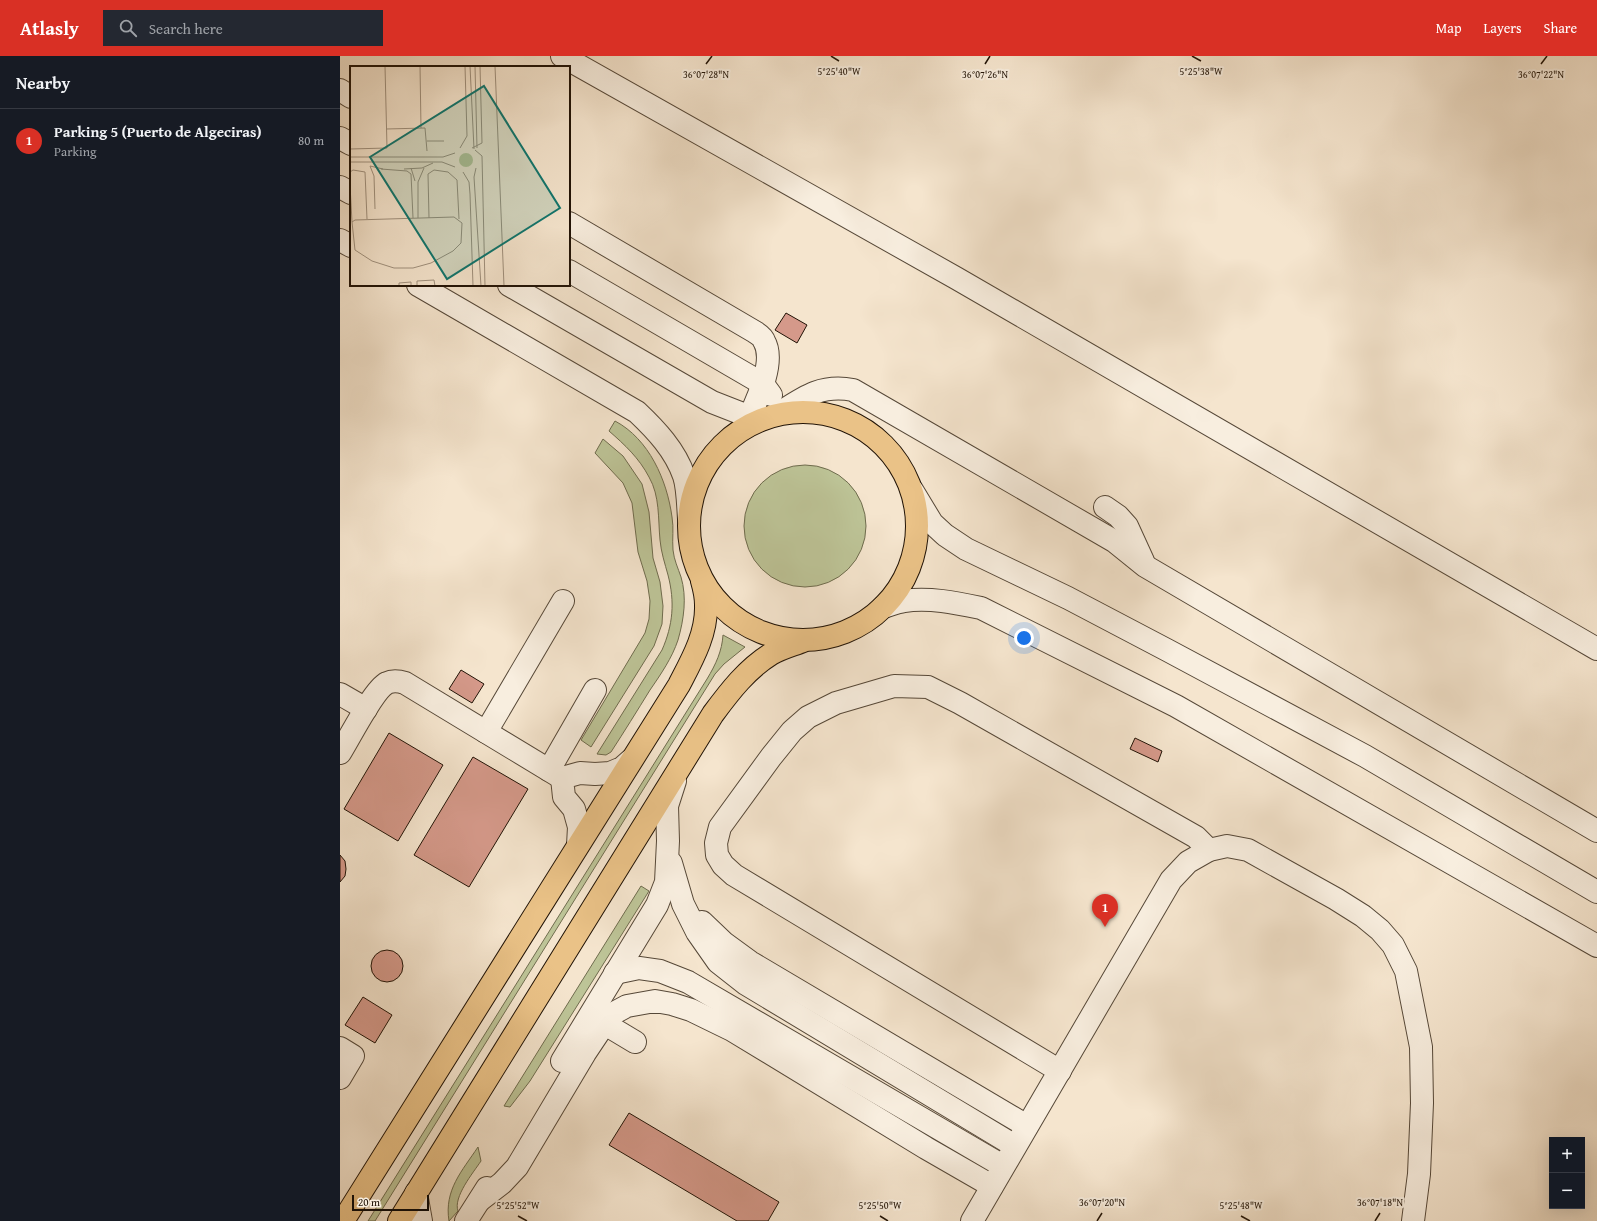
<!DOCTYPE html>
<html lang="en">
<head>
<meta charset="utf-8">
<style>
	body { margin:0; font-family:"Gentium Book Plus",serif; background:#242831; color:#f1f3f6 }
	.controls { position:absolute; right:12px; bottom:12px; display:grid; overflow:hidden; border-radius:0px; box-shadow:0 4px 16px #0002 }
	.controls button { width:36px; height:36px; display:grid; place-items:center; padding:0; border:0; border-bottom:1px solid #363941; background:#171b24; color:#f1f3f6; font:20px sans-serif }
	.scale { position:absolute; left:12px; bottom:10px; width:77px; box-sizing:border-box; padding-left:4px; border:2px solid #211306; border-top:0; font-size:11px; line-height:14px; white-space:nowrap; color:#211306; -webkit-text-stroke:3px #f8eedf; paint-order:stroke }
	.you { position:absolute; left:684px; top:582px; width:14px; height:14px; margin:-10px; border:3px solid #fff; border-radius:50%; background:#1a73e8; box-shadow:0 0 0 6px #1a73e833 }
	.badge { display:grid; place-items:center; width:26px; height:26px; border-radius:50%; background:#d93025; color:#fff; font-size:13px; font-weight:700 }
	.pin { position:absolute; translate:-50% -33px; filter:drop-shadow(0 1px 2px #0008) }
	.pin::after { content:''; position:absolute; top:21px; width:14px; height:12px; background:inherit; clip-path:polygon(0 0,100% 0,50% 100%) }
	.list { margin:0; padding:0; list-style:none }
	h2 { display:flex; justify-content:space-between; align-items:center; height:52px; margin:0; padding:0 16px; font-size:17px }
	h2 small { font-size:13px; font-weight:400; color:#9ea1a6 }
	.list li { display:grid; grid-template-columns:26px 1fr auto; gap:12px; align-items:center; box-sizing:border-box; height:64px; padding:0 16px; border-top:1px solid #363941 }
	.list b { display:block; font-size:15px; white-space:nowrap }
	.list p { margin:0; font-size:13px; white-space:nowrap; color:#9ea1a6 }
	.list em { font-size:13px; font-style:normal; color:#9ea1a6 }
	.icon { flex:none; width:22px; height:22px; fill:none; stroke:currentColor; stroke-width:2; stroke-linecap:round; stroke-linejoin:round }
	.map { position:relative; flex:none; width:1257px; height:1165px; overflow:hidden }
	header { display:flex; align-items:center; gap:24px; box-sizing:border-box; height:56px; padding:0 20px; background:#d93025; color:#fff }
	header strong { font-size:19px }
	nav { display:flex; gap:22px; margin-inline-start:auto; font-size:14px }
	.search { width:280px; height:36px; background:#242831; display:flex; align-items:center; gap:10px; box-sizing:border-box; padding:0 14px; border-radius:0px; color:#9ea1a6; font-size:15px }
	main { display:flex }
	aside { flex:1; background:#171b24 }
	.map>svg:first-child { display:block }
	.grass { fill:#bdc497; stroke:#6f6c4e }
	.building { fill:#d5998a; stroke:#211306 }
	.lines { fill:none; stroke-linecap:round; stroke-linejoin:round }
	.minor-casing { stroke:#564838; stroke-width:24 }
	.major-casing { stroke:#211306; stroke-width:24 }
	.minor { stroke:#f8eedf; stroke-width:22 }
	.major { stroke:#eac287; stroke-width:22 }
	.ticks { fill:none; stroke:#211306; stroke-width:1.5 }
	.inset-road { fill:none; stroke:#a0917e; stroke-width:1 }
	.view { fill:#0f766e; fill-opacity:0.15; stroke:#0f766e; stroke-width:2 }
	.inset-edge { fill:none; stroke:#211306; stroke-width:2 }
	.ticks-label { font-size:10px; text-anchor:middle; fill:#211306; stroke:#f8eedf; stroke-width:4; stroke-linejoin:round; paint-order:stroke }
</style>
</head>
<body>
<header>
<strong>Atlasly</strong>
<div class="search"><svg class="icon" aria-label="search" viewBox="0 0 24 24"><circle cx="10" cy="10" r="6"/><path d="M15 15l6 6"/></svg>Search here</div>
<nav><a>Map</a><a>Layers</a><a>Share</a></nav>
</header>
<main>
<aside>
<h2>Nearby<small></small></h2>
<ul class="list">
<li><span class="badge">1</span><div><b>Parking 5 (Puerto de Algeciras)</b><p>Parking</p></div><em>80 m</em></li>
</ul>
</aside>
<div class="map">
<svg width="1257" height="1165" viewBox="0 0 1257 1165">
	<rect width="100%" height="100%" fill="#f5e5ce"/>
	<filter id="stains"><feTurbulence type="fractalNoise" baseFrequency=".005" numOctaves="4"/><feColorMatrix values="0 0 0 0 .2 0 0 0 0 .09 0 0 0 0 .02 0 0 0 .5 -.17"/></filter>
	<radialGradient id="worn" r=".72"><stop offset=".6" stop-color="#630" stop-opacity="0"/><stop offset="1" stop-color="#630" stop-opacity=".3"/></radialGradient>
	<g class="grass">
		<path d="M 275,365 C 309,383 327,424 332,461 C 334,472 332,483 333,494 C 334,504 338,512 341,521 C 347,541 344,563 338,584 C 332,602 321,618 310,634 C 297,655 284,676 271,696 L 266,699 L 257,698 L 322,594 C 333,569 335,546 328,519 C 325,508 321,496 320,484 C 318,463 320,440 309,421 C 299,402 285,389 269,375 Z"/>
		<polygon points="263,383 283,400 302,428 309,456 313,502 320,526 323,550 322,568 314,590 251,691 241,684 305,577 309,563 310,545 307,525 298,496 292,447 283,427 255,397"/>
		<circle cx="465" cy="470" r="61"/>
		<path d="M 383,579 L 405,591 L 384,608 L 375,618 L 35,1165 L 28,1165 L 367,623 C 376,608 382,595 383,579 Z"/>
		<polygon points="301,830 309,835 190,1025 170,1051 164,1050"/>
		<path d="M 138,1091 L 141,1105 C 133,1117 113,1141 118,1155 L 109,1165 C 104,1134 122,1115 138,1091 Z"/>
	</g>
	<g class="building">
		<polygon points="446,257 467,269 457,287 435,274"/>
		<polygon points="121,614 144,628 132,647 109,633"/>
		<polygon points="49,677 103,709 58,785 4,753"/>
		<polygon points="795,682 822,695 818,706 790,693"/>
		<polygon points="133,701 188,733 129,831 74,799"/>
		<polygon points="0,799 5,805 6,813 5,820 0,826"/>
		<circle cx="47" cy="910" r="16"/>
		<polygon points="23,941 52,959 35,987 5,969"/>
		<polygon points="289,1057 439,1146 428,1165 397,1165 269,1089"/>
	</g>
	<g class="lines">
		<defs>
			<g id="minor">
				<polyline points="222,0 616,222 1257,593"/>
				<polyline points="0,34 11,41"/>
				<polyline points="0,82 11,88"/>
				<polyline points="0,131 11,137"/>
				<path d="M 229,167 L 415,276 C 418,278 423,281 424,285 C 437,307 414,350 405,371"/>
				<polyline points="0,184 11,190"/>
				<polyline points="229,215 423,328 431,339"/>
				<path d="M 78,229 L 297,356 C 316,374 335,394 344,420 C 348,432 348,450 349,463"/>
				<polyline points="169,229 372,346 418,364"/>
				<path d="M 438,358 C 464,341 481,328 513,334 L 774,485 L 805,510 L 1257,775"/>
				<polyline points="572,434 592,467 605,479 626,493 728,542 827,594 1025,700 1257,836"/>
				<polyline points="765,451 778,460 787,470 803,505"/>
				<path d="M 543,551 C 550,549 557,546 564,545 C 589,541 617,547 641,552 L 836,650 L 1257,890"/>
				<polyline points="0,638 26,653"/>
				<polyline points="146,676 223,545"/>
				<path d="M 0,697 C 9,683 34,633 47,627 C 53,624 59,625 65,627 L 222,722"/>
				<polyline points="209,714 255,634"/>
				<polyline points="238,789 239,771 234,753 224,741 222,722 240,717 255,718 270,717 282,712 291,704"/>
				<polyline points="331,807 343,848 357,876 378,906 406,928 675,1090"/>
				<polyline points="362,866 384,887 410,906 687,1070"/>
				<polyline points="275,917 299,912 320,915 348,926 663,1110"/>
				<polyline points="265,968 295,986"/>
				<polyline points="0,992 13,1000 0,1022"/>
				<polyline points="222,1005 317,849 326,826 328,785 327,750 335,725"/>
				<polyline points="720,1015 394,819 383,809 377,799 376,787 380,771 431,701 452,675 468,661 496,647 554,630 588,631 620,647 856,781 869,794"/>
				<polyline points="76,1137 81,1165"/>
				<polyline points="140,1144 162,1127 177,1111 245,997 259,976 274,957 287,950 315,945 332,948 351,954 392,974 586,1092 652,1130"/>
				<polyline points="126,1165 147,1132"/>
				<polyline points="632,1165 831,824 848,806 869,794 887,790 908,794 996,843 1023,860 1040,874 1053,889 1066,915 1081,991 1082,1047 1079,1118 1073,1165"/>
			</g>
			<g id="major">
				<circle cx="463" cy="470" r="114"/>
				<path d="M 3,1165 L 339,629 C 352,604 367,578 366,549 C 366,541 364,532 362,525"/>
				<path d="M 59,1165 L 373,658 C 390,635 407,613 431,598 C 441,592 453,589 463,585"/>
			</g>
		</defs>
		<use href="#minor" class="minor-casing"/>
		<use href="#major" class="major-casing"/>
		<use href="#minor" class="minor"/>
		<use href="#major" class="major"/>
	</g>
	<path class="ticks" d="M 491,0 L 499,5M 852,0 L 861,5M 366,8 L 372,0M 645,8 L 650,0M 1201,8 L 1207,0M 178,1160 L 187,1165M 540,1160 L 548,1165M 901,1160 L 910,1165M 757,1165 L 762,1157M 1035,1165 L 1040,1157"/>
	<g transform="translate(10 10)">
		<rect width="220" height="220" fill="#f5e5ce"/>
		<path d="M109 94a7 7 0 1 1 14 0a7 7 0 1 1-14 0Z" fill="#bdc497"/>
		<path class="inset-road" d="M 70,0 L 71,62M 120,0 L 124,83M 125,0 L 127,82M 145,0 L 154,220M 36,63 L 75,62 L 77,85M 77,75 L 94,75M 110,82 L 117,70 L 115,0M 122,82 L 132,77 L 130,0M 0,83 L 37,82 L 35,0M 125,84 L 132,90 L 135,220M 0,91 L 93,91 L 105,87M 0,96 L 92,96 L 105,101M 20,100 L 33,103M 20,100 L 24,110 L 25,143M 61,102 L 65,115M 126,102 L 124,111 L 131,220M 31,103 L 57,105 L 61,108 L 63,152M 54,103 L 72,102 L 83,97M 0,106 L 3,104 L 15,106 L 17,153M 113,106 L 119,116 L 120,128 L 123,220M 0,119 L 2,156M 104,151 L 112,157 L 111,177 L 103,185 L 81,197 L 63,202 L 44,202 L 22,195 L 5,184 L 2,156 L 5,154 ZM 68,152 L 68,116 L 74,102M 79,152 L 78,108 L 84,104 L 98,106 L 107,114 L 109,153M 49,220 L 49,217 L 61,216 L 61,220M 67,220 L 67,215 L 84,214 L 85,220"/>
		<path class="view" d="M 134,20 L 210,142 L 97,213 L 20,91 Z"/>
		<rect width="220" height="220" class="inset-edge"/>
	</g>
	<g class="ticks-label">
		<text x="499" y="19">5°25'40"W</text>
		<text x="861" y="19">5°25'38"W</text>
		<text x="366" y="22">36°07'28"N</text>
		<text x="645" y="22">36°07'26"N</text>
		<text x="1201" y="22">36°07'22"N</text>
		<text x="762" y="1150">36°07'20"N</text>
		<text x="1040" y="1150">36°07'18"N</text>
		<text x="178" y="1153">5°25'52"W</text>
		<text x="540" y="1153">5°25'50"W</text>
		<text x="901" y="1153">5°25'48"W</text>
	</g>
	<rect width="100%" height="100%" filter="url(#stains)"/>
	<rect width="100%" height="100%" fill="url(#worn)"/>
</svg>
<div class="controls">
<button>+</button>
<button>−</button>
</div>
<div class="scale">20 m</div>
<div class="you"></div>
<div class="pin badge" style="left:765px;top:871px">1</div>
</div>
</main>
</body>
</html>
